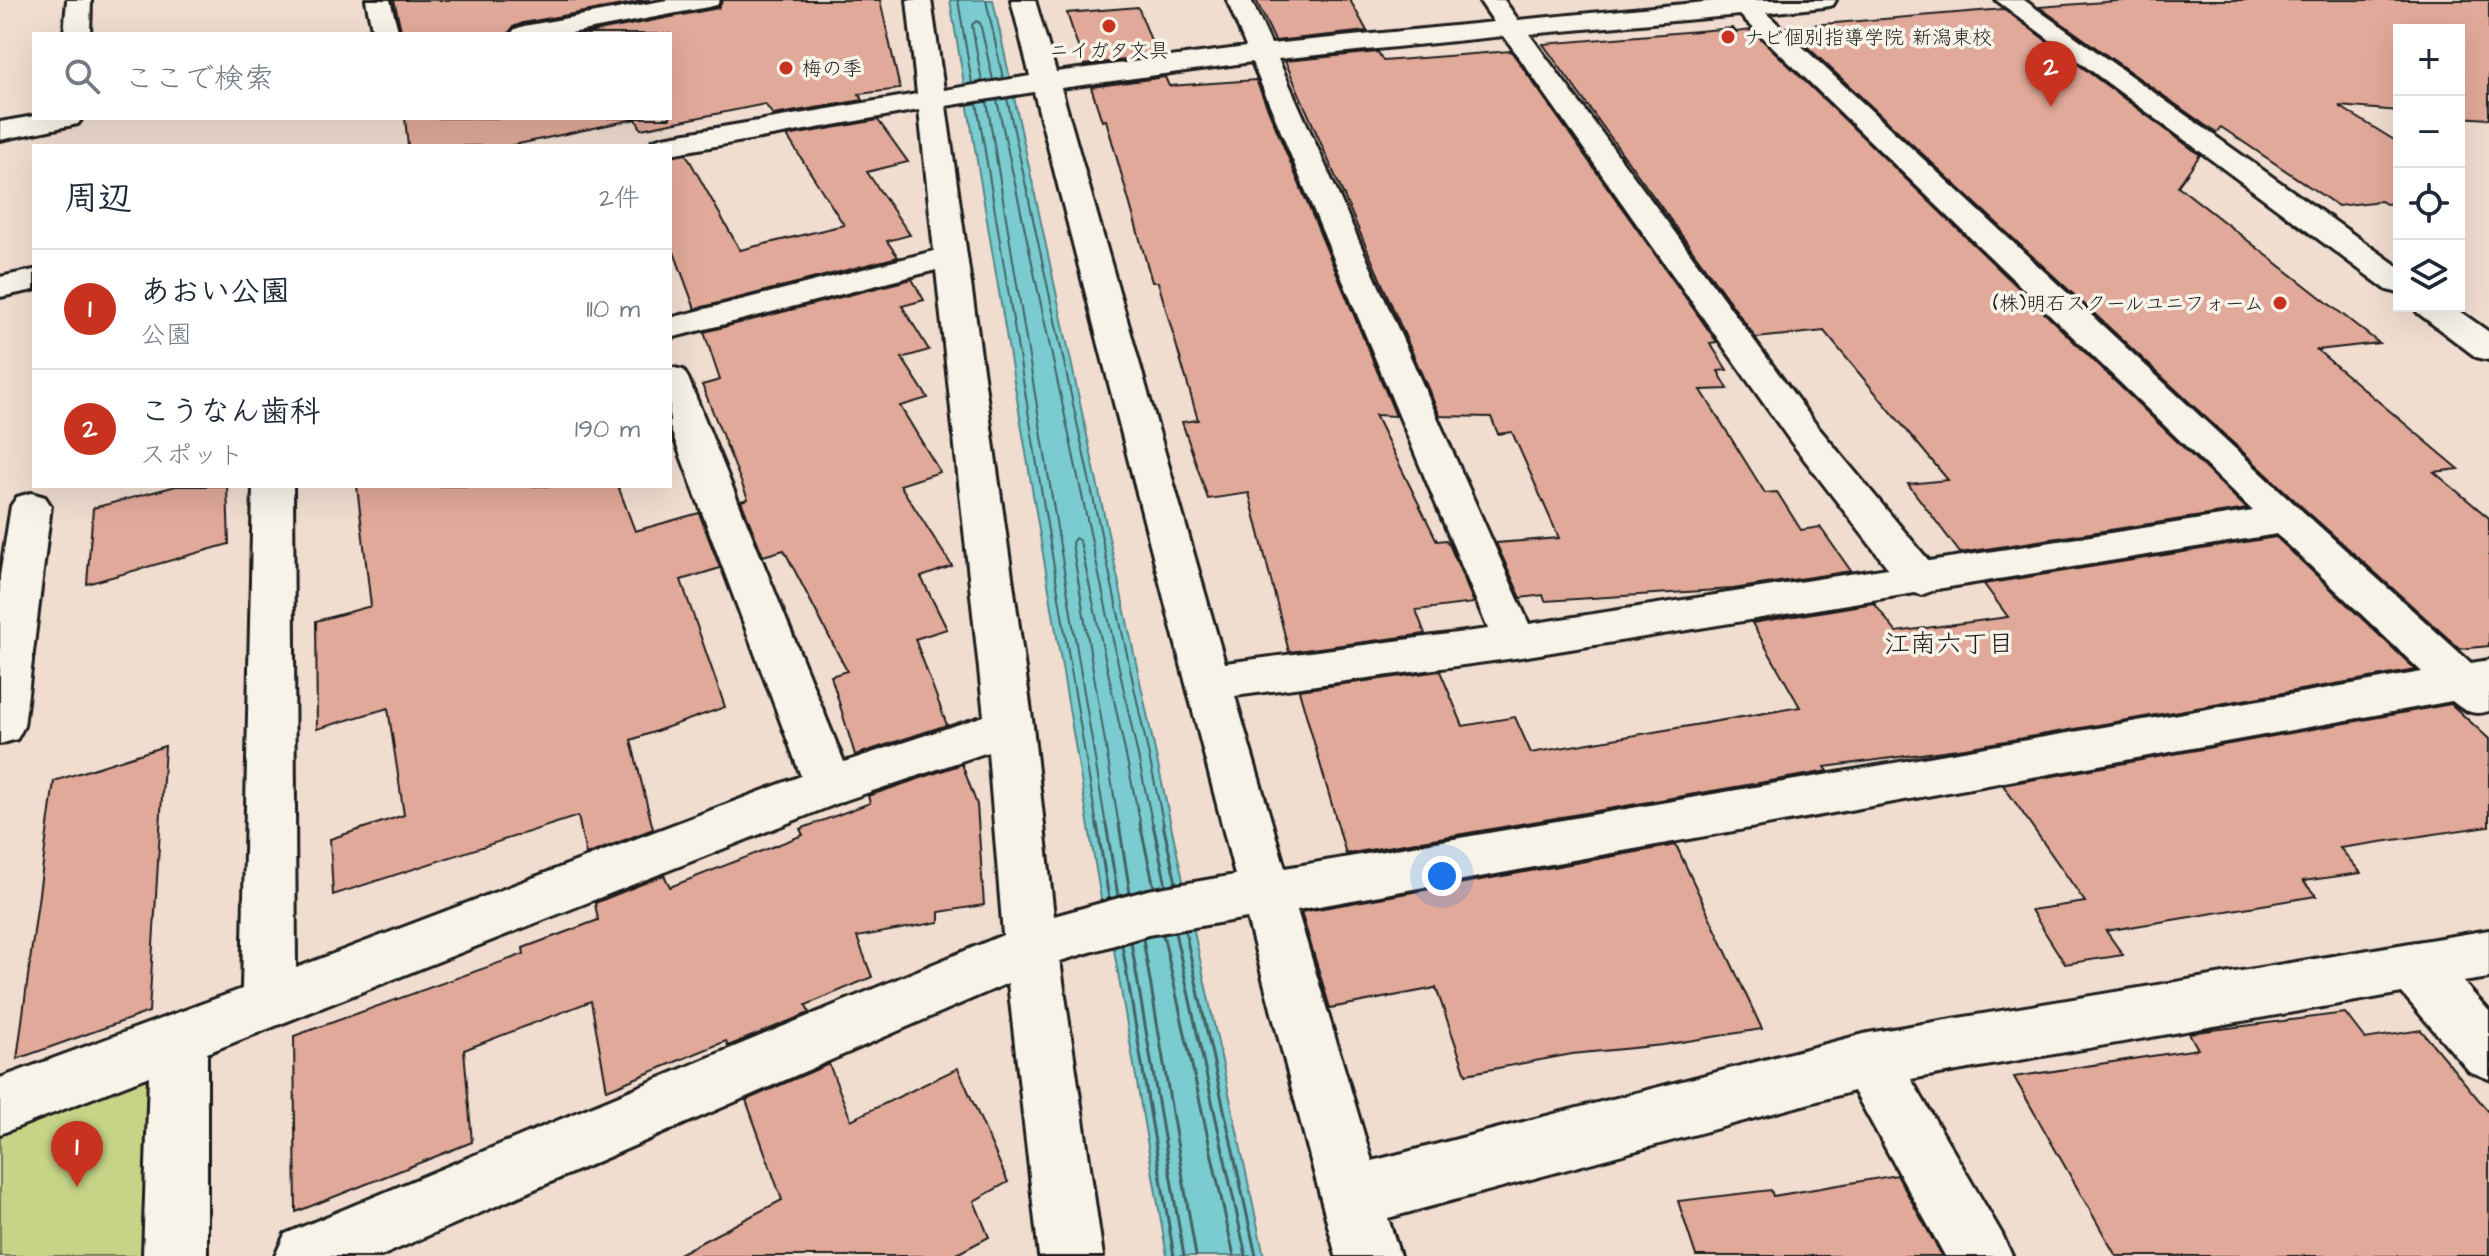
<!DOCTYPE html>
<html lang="ja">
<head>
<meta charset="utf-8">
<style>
	body { margin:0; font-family:"Architects Daughter","Klee One",sans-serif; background:#f6f6f7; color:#1f2937 }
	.controls { position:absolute; right:24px; top:24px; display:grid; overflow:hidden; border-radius:0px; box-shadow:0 8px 32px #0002 }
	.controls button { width:72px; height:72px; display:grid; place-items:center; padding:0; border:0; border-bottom:2px solid #e0e1e3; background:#fff; color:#1f2937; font:40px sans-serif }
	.you { position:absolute; left:1442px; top:876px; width:28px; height:28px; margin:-20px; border:6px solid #fff; border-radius:50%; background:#1a73e8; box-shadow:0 0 0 12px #1a73e833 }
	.badge { display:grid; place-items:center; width:52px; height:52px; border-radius:50%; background:#c8321e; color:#fff; font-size:26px; font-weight:700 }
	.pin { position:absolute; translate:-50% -66px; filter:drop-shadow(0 2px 4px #0008) }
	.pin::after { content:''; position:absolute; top:42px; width:28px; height:24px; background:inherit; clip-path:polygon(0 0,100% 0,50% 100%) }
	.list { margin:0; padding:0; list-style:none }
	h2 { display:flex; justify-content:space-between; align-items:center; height:104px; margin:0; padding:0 32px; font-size:34px }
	h2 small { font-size:26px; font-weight:400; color:#747a83 }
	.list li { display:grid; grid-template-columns:52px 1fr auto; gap:24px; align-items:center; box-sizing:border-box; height:120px; padding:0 32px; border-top:2px solid #e0e1e3 }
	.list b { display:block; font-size:30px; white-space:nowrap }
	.list p { margin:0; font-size:26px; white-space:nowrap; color:#747a83 }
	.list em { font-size:26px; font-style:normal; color:#747a83 }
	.icon { flex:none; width:44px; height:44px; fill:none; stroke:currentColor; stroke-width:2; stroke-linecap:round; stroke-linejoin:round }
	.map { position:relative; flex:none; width:2489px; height:1256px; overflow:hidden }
	.search { position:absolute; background:#fff; box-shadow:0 8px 32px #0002; left:32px; top:32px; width:640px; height:88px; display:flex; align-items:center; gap:20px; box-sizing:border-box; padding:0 28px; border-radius:0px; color:#747a83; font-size:30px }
	.panel { position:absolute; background:#fff; box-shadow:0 8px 32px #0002; left:32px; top:144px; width:640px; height:344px; border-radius:0px }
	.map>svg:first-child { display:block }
	.green { fill:#c6d488; stroke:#717852; stroke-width:2 }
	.water { fill:#7accd0; stroke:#548688; stroke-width:2 }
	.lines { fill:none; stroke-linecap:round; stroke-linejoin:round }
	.shore-far1 { stroke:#426264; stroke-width:2 }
	.shore { stroke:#426264; stroke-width:3 }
	.building { fill:#e1a999; stroke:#1c1c1c; stroke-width:2 }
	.minor-casing { stroke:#1c1c1c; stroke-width:6 }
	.minor { fill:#f7f3e8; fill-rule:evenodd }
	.poi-dot { fill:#c8321e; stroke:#f7f3e8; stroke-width:3 }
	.labels { text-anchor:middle; stroke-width:7; stroke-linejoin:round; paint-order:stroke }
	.far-poi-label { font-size:20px; fill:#1c1c1c; stroke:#f7f3e8; text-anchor:start }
	.neighbourhood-label { font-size:26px; fill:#1c1c1c; stroke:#f7f3e8 }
</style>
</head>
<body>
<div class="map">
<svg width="2489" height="1256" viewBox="0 0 2489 1256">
	<rect width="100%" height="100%" fill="#f0ddd0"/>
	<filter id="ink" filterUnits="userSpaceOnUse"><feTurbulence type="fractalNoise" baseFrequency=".0125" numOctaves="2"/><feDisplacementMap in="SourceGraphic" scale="16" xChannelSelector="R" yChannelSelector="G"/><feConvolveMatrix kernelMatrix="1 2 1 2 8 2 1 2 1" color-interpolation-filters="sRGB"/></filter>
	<g filter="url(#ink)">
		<polygon class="green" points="159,1056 150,1256 0,1256 0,1117"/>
		<polygon class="water" points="950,0 993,0 1264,1256 1167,1256 1113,944 1101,899"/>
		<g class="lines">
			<g class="shore-far1">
				<polyline points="958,0 972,83"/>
				<polyline points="986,0 1003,78"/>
				<polyline points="982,82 972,25 976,21 980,23 993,80"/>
				<polyline points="1007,98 1164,826"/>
				<polyline points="997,100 1153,826"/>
				<polyline points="987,102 1106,826"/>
				<polyline points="977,103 1097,826"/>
				<polyline points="1119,826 1072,543 1075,538 1080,541 1141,826"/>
			</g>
			<g class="shore">
				<polyline points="1097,824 1109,899"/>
				<polyline points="1106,824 1118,896"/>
				<polyline points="1119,824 1130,893"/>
				<polyline points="1140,824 1154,887"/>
				<polyline points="1153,824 1166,885"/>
				<polyline points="1163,824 1176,883"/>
				<polyline points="1185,931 1256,1256"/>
				<polyline points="1175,932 1246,1256"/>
				<polyline points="1163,934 1234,1256"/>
				<polyline points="1143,939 1196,1256"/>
				<polyline points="1131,942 1184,1256"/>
				<polyline points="1122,945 1174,1256"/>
			</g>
		</g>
		<g class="building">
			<polygon points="394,0 650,0 523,23 513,27 508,34 402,34"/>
			<polygon points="723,0 880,0 900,89 859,94 863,100 773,115 765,104 641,129 636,119 509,146 408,146 405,118 670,118 670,34 582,34 718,8"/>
			<polygon points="1256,0 1350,0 1367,31 1275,41"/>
			<polygon points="2130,0 2489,0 2489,119 2459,117 2459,30 2399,30 2399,111 2339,106 2399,143 2399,202 2386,204 2381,201 2338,206 2221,127 2216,133 2039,7"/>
			<polygon points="1138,7 1157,56 1084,65 1067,13"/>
			<polygon points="2004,9 2200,155 2178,186 2379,343 2317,350 2459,469 2434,472 2489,518 2489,646 2460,649 2302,507 1786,27"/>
			<polygon points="1733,28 1736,32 1752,30 2247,509 1960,553 1908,484 1948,480 1824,331 1756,338 1543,44"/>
			<polygon points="1511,51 1717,342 1710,343 1727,370 1718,371 1728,389 1701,390 1765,493 1777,492 1801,530 1820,527 1851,571 1733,589 1545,601 1543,595 1521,598 1496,543 1559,538 1512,432 1498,434 1491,417 1440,416 1285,61 1378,52 1383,61"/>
			<polygon points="1165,77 1169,86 1256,80 1396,416 1375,415 1437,541 1446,540 1450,546 1474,603 1416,610 1425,634 1289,652 1249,493 1208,499 1182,422 1198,420 1158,282 1152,282 1106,120 1102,121 1091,87"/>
			<polygon points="878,120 908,162 867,172 910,235 887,241 898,257 695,309 670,241 670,157 686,154 740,250 844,225 787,136"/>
			<polygon points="912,279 924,300 902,306 929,350 902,358 928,398 900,406 940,472 900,485 952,566 921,577 947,629 915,639 947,725 855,755 831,676 847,671 784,550 763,556 741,501 748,499 702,385 720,380 704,332"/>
			<polygon points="176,486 227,486 229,544 87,584 93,508"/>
			<polygon points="357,486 618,486 635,531 699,513 720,568 681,580 725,707 631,740 653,829 586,855 578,816 333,895 330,839 404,815 388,708 317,729 316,621 371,606"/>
			<polygon points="2276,537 2416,670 1965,748 1825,767 1828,771 1346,854 1299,690 1440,671 1463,726 1515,717 1531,753 1800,707 1752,623 1874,603 1896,632 2008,617 1984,584"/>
			<polygon points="2451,704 2489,739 2489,826 2340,848 2361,873 2303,881 2316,896 2106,931 2123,955 2065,964 2031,910 2085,902 2003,785"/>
			<polygon points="165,746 149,1012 17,1059 54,781"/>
			<polygon points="962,764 977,805 984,905 939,912 939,922 857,937 872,977 806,1005 809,1013 728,1046 726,1041 607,1090 591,1001 464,1050 472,1142 296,1212 294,1036 524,954 523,948 598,920 595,903 664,875 670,887 803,835 800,829 870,803 868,796"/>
			<polygon points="1676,845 1762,1029 1663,1045 1572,1054 1466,1074 1436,988 1330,1008 1301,912"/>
			<polygon points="2345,1013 2365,1039 2421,1030 2489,1112 2489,1256 2116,1256 2014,1077 2198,1049 2189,1033"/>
			<polygon points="829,1064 851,1120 958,1068 1008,1182 974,1201 989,1237 953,1256 675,1256 782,1200 746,1100"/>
			<polygon points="1897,1175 1942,1256 1696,1256 1678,1201 1771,1190 1773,1196"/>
		</g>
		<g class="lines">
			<defs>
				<g id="minor">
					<polygon points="67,0 91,0 90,34 64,34"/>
					<polygon points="366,0 390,0 399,34 373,34"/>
					<polygon points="667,0 720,0 717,5 708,7 566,34 511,34 515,29 524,26"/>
					<path d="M 907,0 L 931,0 L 944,90 L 1030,76 L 1011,0 L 1035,0 L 1056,72 L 1246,47 L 1227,0 L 1251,0 L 1271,44 L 1494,22 L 1479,0 L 1504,0 L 1518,20 L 1726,0 L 1836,0 L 1833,5 L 1824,7 L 1766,13 L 2300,509 L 2471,663 L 2489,660 L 2489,711 C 2474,716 2464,711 2452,701 L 1297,910 L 1372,1161 L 1868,1033 L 2489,930 L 2489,978 L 2463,982 L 2489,1011 L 2489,1079 L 2469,1071 L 2402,993 L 1911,1079 L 2002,1234 L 2012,1256 L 1945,1256 L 1854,1091 L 1388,1218 L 1400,1256 L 1336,1256 L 1247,918 L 1148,935 L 1060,961 L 1103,1256 L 1039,1256 L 1008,983 L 381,1256 L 275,1256 L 285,1234 L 1003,935 L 988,752 L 846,800 L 207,1053 L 207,1256 L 143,1256 L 149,1076 L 0,1134 L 0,1078 L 242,989 L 253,486 L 293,486 L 296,968 L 801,776 L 670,427 L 670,367 L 683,370 L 688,378 L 844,762 L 984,716 L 936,270 L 670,338 L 670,318 L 934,251 L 919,110 L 670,154 L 670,146 L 648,146 L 653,140 L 663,137 L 917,94 ZM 1740,15 L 2253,511 L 1929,561 L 1817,426 L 1529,34 ZM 1504,36 L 1791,442 L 1888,568 L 1529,624 L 1278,59 ZM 1252,62 L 1488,629 L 1225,663 L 1061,88 ZM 1034,92 L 1235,875 L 1148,890 L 1054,916 L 1033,726 L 946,106 ZM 2277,534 L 2422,672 L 1285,868 L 1235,696 L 1515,658 L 1915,593 L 1921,595 L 1937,589 Z"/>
					<polygon points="1996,0 2024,0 2399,267 2399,293 2387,290"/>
					<polygon points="34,116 34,118 82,118 78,124 0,140 0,122"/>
					<polygon points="34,270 34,290 0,297 0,277"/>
					<polygon points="2413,306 2452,306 2489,332 2489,360 2476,357 2418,313"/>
					<polygon points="31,493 45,497 51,506 24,726 17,739 0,744 0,576 11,506 17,497"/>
				</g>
			</defs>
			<use href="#minor" class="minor-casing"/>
			<use href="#minor" class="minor"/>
		</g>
	</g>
	<g class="poi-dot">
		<circle cx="1109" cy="26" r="8"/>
		<circle cx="1728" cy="37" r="8"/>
		<circle cx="786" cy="68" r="8"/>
		<circle cx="2280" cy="303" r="8"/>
	</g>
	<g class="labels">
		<g class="far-poi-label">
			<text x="1744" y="44">ナビ個別指導学院 新潟東校</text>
			<text x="1109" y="57" text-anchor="middle">ニイガタ文具</text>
			<text x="802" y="75">梅の季</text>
			<text x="2264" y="310" text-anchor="end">(株)明石スクールユニフォーム</text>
		</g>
		<g class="neighbourhood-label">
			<text x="1949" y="652">江南六丁目</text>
		</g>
	</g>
</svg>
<div class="controls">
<button>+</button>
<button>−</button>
<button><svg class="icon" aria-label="locate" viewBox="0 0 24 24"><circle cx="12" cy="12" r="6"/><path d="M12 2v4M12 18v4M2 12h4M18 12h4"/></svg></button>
<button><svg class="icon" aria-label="layers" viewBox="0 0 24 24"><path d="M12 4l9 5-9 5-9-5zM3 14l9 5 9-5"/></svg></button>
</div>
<div class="you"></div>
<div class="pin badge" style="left:77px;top:1187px">1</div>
<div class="pin badge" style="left:2051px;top:107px">2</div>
<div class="search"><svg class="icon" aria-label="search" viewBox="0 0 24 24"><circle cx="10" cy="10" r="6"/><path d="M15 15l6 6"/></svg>ここで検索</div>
<section class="panel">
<h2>周辺<small>2件</small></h2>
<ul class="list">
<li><span class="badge">1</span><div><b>あおい公園</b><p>公園</p></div><em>110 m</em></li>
<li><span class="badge">2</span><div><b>こうなん歯科</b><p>スポット</p></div><em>190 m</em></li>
</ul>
</section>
</div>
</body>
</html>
